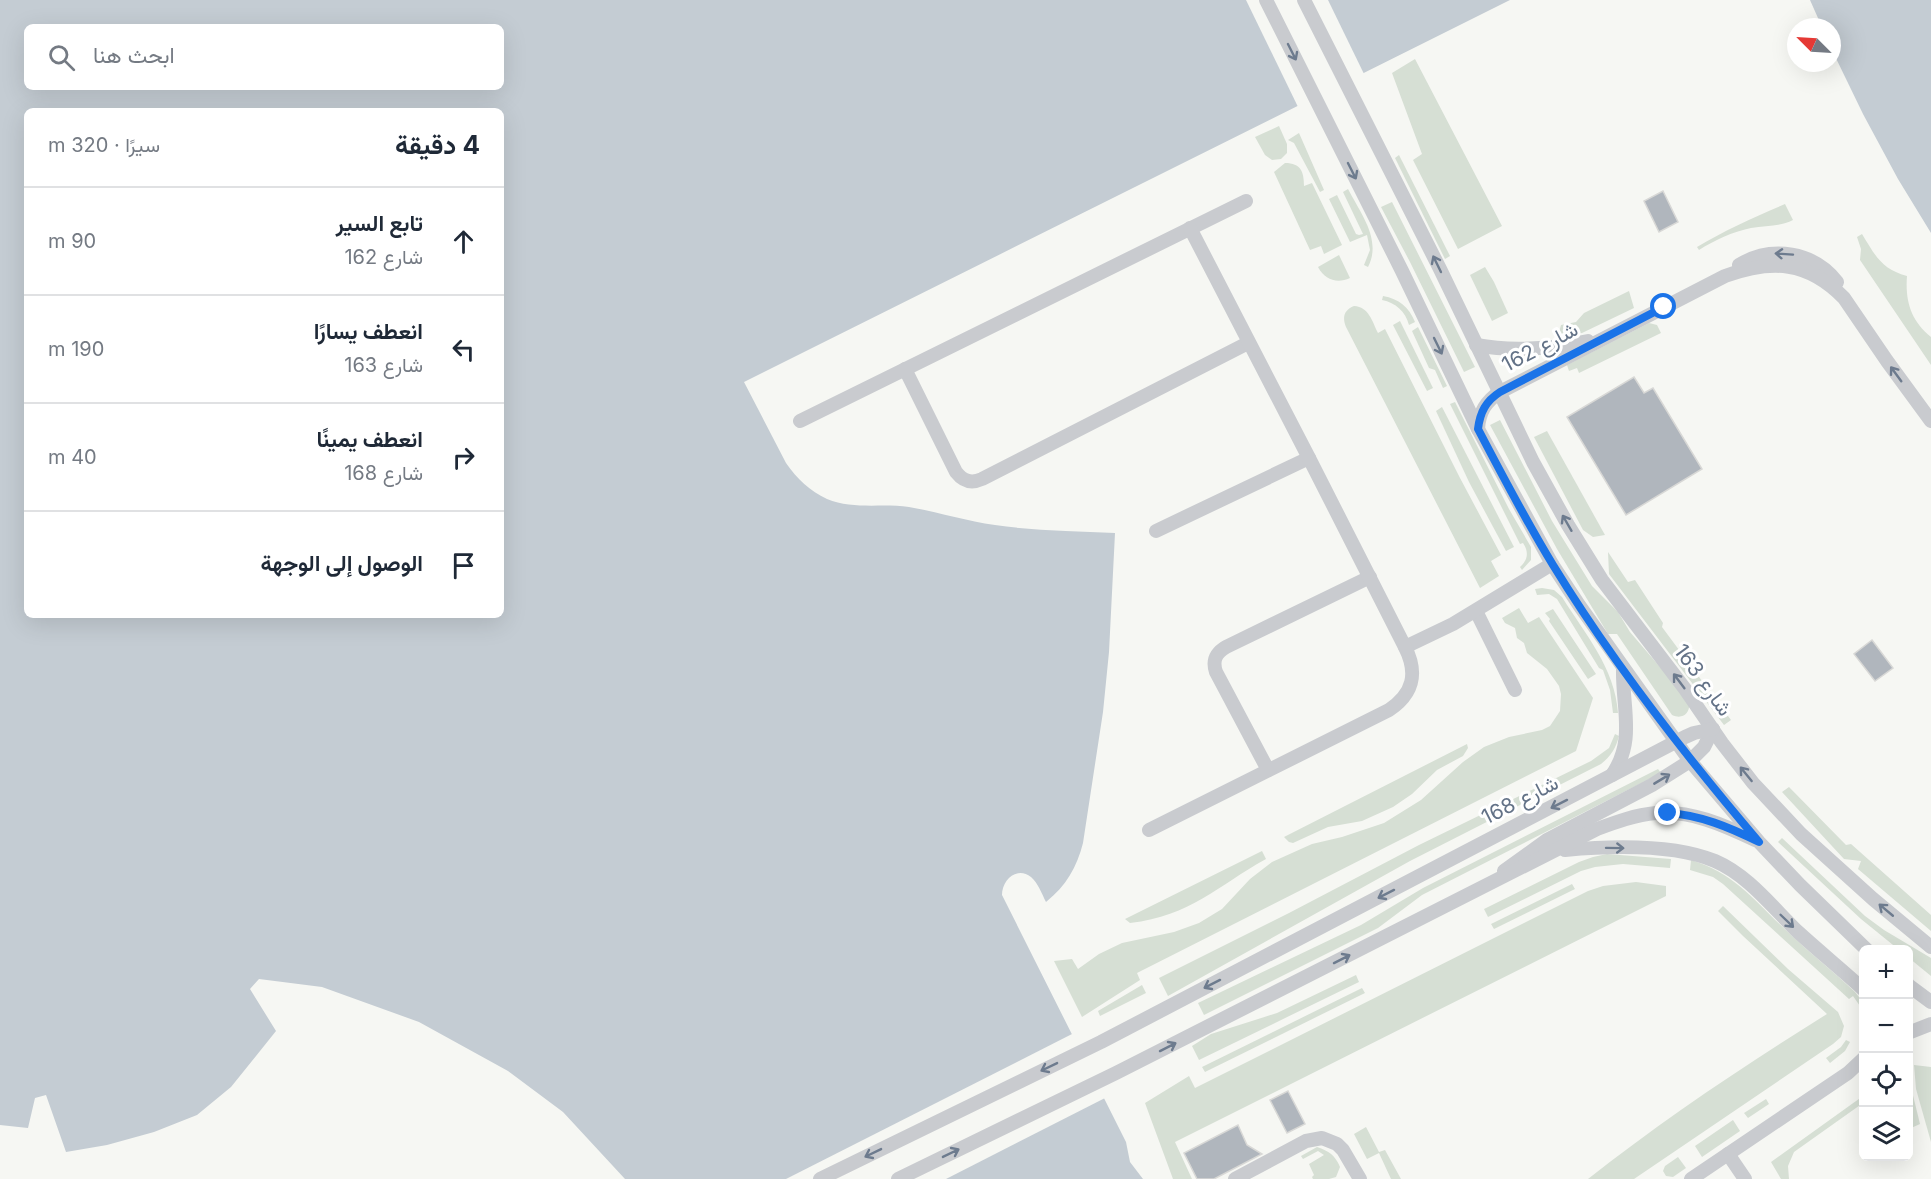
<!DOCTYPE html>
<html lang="ar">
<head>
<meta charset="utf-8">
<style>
	body { margin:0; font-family:Inter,Vazirmatn,sans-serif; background:#f6f6f7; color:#1f2937; direction:rtl }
	.controls { position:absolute; right:18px; bottom:18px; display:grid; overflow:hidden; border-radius:9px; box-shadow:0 6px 24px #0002 }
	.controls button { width:54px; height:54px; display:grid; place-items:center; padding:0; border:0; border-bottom:2px solid #e0e1e3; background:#fff; color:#1f2937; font:30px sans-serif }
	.compass { position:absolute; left:1787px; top:18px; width:54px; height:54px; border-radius:50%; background:#fff; box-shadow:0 6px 24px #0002; rotate:294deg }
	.stop { position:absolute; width:18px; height:18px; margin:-14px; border:4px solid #1a73e8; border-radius:50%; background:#fff }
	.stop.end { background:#1a73e8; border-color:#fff; box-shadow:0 2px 6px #0008 }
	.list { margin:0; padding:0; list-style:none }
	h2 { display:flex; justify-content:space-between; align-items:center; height:78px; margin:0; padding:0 24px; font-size:26px }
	h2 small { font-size:20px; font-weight:400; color:#747a83 }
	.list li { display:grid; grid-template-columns:39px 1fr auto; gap:18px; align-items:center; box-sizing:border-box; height:108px; padding:0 24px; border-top:2px solid #e0e1e3 }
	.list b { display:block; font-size:22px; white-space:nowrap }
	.list p { margin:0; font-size:20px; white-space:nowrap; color:#747a83 }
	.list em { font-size:20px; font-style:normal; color:#747a83 }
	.icon { flex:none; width:33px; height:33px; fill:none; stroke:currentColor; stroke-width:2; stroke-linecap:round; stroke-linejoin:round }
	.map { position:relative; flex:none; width:1931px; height:1179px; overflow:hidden; direction:ltr }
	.search { position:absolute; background:#fff; box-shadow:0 6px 24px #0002; left:24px; top:24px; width:480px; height:66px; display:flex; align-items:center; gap:15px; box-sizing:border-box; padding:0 21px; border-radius:9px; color:#747a83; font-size:22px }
	.panel { position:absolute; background:#fff; box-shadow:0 6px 24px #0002; left:24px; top:108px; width:480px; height:510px; border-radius:9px; direction:rtl }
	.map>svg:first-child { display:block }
	.green { fill:#d6dfd4 }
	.water { fill:#c4ccd3; fill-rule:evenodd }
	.pier { fill:#f6f7f3 }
	.building { fill:#b0b6bd; stroke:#d8d8d6; stroke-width:1.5 }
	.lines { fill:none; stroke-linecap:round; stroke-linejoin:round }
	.minor { stroke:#c9cbcf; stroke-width:14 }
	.oneway { stroke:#6d7b8e }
	.route { stroke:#1a73e8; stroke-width:8 }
	.labels { text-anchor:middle; stroke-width:6; stroke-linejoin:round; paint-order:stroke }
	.street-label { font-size:21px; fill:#637287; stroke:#fff }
</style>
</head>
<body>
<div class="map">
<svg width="1931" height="1179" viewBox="0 0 1931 1179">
	<rect width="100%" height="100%" fill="#f6f7f3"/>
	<g class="green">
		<polygon points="1415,59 1502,226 1458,249 1413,160 1422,154 1392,73"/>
		<polygon points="1279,126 1287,144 1287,153 1281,159 1272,160 1265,155 1255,137"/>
		<polygon points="1299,133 1324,190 1320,192 1294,143 1288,140"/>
		<polygon points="1399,155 1450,256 1445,259 1395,158"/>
		<path d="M 1285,163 C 1301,163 1304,172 1304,186 L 1312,183 L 1342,245 L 1324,254 L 1321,246 L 1310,250 L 1274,172 Z"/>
		<path d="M 1348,189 C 1361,214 1382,240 1368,267 L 1364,265 L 1370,250 L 1367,235 L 1350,242 L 1329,199 L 1337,195 L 1356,234 L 1359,235 L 1363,234 L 1343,192 Z"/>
		<polygon points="1392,202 1475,367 1464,372 1410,262 1381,207"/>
		<path d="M 1785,204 L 1793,220 C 1780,227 1766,225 1751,228 C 1732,232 1715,240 1699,250 L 1697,247 C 1725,230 1755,217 1785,204 Z"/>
		<path d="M 1862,234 C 1875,255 1881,269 1907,276 C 1905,301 1911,321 1931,337 L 1931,365 L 1860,260 L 1861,249 L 1857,237 Z"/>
		<path d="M 1339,255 L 1350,278 C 1337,284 1325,280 1318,267 Z"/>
		<polygon points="1485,267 1494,282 1508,313 1492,321 1470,275"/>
		<polygon points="1629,291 1634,308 1582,333 1558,336 1561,325 1576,322 1584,313"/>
		<path d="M 1383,296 C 1399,299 1409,307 1415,322 L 1409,325 C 1405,311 1396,303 1382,300 Z"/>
		<path d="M 1354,306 C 1369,307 1372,321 1378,333 L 1385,329 L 1460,478 L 1501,555 L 1491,561 L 1499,576 L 1480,588 L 1346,327 C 1342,317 1344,310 1354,306 Z"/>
		<polygon points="1400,321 1433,388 1427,391 1393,325"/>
		<polygon points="1649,323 1657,325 1661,333 1579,373 1577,368 1569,371 1567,365"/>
		<polygon points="1418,327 1447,386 1443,388 1435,370 1429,368 1412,331"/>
		<path d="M 1455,402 L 1509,509 L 1531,547 L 1531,560 L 1522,570 L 1520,567 C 1528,560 1529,552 1523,543 L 1520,544 L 1450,404 Z"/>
		<polygon points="1442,407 1514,547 1506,551 1469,482 1436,411"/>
		<path d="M 1500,420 L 1552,521 L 1592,586 L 1618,612 L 1630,632 L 1689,701 C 1691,713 1683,720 1672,715 L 1617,634 L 1608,634 L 1557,549 L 1490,425 Z"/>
		<polygon points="1547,431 1605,535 1593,537 1583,530 1534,437"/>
		<polygon points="1608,552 1628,582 1635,580 1663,623 1662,627 1731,720 1724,725 1609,574"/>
		<path d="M 1542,588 L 1554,590 L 1562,597 C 1585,634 1615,668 1618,713 L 1613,713 L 1610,690 L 1603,670 L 1599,668 L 1557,599 L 1549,594 L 1537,595 L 1535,589 Z"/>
		<polygon points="1519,608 1528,623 1539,617 1593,698 1576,751 1137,973 1140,980 1082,1017 1054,961 1072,959 1078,969 1099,954 1122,943 1174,932 1199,923 1222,909 1250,879 1272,862 1312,844 1342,837 1384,823 1421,800 1463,762 1484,747 1509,737 1542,730 1550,726 1560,711 1561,694 1559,686 1547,669 1527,653 1524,643 1517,638 1515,628 1505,623 1502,618"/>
		<polygon points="1553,609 1596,674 1588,679 1549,621 1550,619 1545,613"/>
		<path d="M 1615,734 L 1619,736 C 1616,748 1611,756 1601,764 L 1410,861 L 1168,996 L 1159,978 L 1289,913 L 1419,845 L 1591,761 L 1609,748 Z"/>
		<polygon points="1467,744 1468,748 1463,756 1437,770 1412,794 1393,807 1362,821 1328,827 1293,843 1289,842 1284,837"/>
		<polygon points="1658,769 1661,773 1422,895 1378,928 1204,1015 1198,1003 1361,925 1423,888"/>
		<polygon points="1789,787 1846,845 1851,844 1931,915 1931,931 1858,869 1861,861 1844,859 1782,792"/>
		<polygon points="1782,838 1865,916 1884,930 1931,958 1931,976 1909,958 1908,950 1898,949 1861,919 1778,842"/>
		<path d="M 1262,851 L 1266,859 C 1217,886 1191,916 1130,923 L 1125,919 Z"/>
		<polygon points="1607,854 1671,859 1670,868 1623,864 1595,867 1581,871 1488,917 1484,909 1579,862 1593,857"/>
		<path d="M 1691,860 C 1737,874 1756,903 1790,934 C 1811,954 1834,972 1855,992 L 1863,1002 L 1863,1008 L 1862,1009 L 1853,996 L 1849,999 L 1723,884 L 1713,877 L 1690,870 Z"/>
		<polygon points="1636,882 1666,886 1666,896 1175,1142 1192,1179 1173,1179 1145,1103 1189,1076 1195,1088 1588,891 1603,886"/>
		<polygon points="1572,884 1575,889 1494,929 1491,924"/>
		<path d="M 1723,906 L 1788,969 L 1838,1012 L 1844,1026 L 1841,1037 L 1833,1044 L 1634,1179 L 1588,1179 C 1664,1119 1745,1065 1827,1014 L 1743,936 L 1718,911 Z"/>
		<polygon points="1356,975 1359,982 1199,1060 1192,1046 1211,1034 1277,1013"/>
		<polygon points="1142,985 1146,993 1100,1016 1098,1011"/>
		<polygon points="1362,988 1365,993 1205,1072 1202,1067"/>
		<polygon points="1846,1040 1850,1042 1845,1051 1830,1063 1826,1058 1841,1047"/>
		<polygon points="1914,1065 1931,1067 1931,1142 1916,1089"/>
		<polygon points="1909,1079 1920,1124 1909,1129"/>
		<polygon points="1863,1096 1863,1103 1794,1152 1788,1166 1789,1179 1781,1179 1771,1162"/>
		<polygon points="1766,1099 1769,1104 1748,1118 1744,1113"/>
		<polygon points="1733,1120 1740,1131 1702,1157 1695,1146"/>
		<polygon points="1366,1127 1379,1152 1385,1150 1401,1179 1391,1179 1379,1153 1367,1159 1354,1134"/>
		<path d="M 1317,1147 C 1329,1151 1335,1155 1340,1167 L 1336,1177 L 1329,1179 L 1313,1179 L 1312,1177 L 1314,1175 L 1309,1164 L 1324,1155 L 1318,1151 L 1303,1159 L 1301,1156 Z"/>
		<polygon points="1678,1157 1686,1168 1673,1177 1666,1176 1663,1171 1665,1166"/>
	</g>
	<g class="water">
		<path d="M 0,0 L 1510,0 L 744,382 L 786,463 C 797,479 810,491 827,499 C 853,510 882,503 909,507 C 938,512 966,521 995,525 C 1035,531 1075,531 1115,533 L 1109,652 L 1103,712 L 1083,843 C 1077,867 1066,886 1046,902 C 1042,894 1038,883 1031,877 C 1017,866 1002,880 1002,895 L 1126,1142 L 1130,1162 L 1143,1179 L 625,1179 L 563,1112 L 508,1071 L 419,1022 L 322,987 L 259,979 L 250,989 L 276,1031 L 231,1087 L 197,1115 L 154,1132 L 107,1145 L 66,1152 L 46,1095 L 35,1098 L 28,1128 L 0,1125 ZM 27,27 L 501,27 L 501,87 L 27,87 ZM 27,111 L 501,111 L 501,615 L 27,615 Z"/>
		<polygon points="1810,0 1931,0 1931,233 1898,179 1863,114 1832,50 1832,27 1822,27"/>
	</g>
	<g class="pier">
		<polygon points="1246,0 1328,0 1365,76 1299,109"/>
		<polygon points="1074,1033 1107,1097 946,1179 786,1179"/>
	</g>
	<g class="building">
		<polygon points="1663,191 1678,222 1659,232 1644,201"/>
		<polygon points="1634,377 1644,393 1653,388 1702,469 1626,515 1567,417"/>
		<polygon points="1872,640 1893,668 1875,681 1854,654"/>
		<polygon points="1288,1091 1305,1124 1287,1133 1270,1100"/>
		<polygon points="1238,1125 1247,1145 1262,1154 1214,1179 1197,1179 1184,1153"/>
	</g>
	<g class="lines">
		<g class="minor">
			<polyline points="1266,0 1402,271 1478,429 1552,564 1579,605 1690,761 1759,842 1800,885 1867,950"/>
			<polyline points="1304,0 1440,269 1533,462 1568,525 1602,580 1685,689 1722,743 1753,783 1801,834 1873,899 1931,947"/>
			<path d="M 1739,265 C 1772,245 1814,252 1837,282"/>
			<path d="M 1476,345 C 1514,352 1550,349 1588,341"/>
			<path d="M 905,369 L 956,472 C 963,481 971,484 982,479 L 1248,343"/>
			<polyline points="800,421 1246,201"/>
			<path d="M 1478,429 C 1479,412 1486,401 1500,392 L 1725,276 C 1772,259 1808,261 1844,298 L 1887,361 L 1931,421"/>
			<polyline points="1156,531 1309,458"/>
			<polyline points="1476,611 1515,690"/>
			<polyline points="1405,647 1453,624 1552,564"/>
			<path d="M 1268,770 L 1216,672 C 1212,660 1216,653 1226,647 L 1370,577"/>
			<path d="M 1612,775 C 1636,740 1622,708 1623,668"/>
			<path d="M 1149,830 L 1389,710 C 1414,693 1418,673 1405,647 L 1309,458 L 1190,228"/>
			<path d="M 1565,850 C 1609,846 1674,844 1715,861 C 1748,875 1773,908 1798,932 C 1820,952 1842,970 1864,990"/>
			<polyline points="1504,871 1547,840 1652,785 1690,761 1704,747 1713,729"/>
			<polyline points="1908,985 1931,1002"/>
			<polyline points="1908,1033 1931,1024"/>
			<polyline points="1728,1154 1745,1179"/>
			<polyline points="820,1179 1101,1042 1685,737 1694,733 1713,729"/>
			<path d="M 898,1179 L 1116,1073 L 1597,829 C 1616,822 1635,815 1656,813 C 1690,810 1724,825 1755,840"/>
			<polyline points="1235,1179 1306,1141 1322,1138 1337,1144 1343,1150 1360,1179"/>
			<polyline points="1691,1179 1848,1073 1864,1058"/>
		</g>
	</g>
	<defs><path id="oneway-shaft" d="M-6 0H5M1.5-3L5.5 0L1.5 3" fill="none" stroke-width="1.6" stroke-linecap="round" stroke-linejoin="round" transform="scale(1.5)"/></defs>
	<g class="oneway">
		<use href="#oneway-shaft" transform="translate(1292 52) rotate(63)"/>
		<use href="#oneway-shaft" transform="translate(1352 171) rotate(63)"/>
		<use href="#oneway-shaft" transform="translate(1784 254) rotate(-176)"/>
		<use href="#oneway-shaft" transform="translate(1437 264) rotate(-116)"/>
		<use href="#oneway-shaft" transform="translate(1438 346) rotate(64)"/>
		<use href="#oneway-shaft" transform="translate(1896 374) rotate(-126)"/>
		<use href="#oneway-shaft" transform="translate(1567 523) rotate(-120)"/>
		<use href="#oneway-shaft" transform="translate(1679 681) rotate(-127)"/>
		<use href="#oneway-shaft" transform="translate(1746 774) rotate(-129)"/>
		<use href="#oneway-shaft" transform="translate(1662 779) rotate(-31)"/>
		<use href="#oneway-shaft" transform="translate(1559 804) rotate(153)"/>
		<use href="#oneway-shaft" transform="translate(1615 848) rotate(1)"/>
		<use href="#oneway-shaft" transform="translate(1386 894) rotate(153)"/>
		<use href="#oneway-shaft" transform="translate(1886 910) rotate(-140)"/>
		<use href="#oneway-shaft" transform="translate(1787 921) rotate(44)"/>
		<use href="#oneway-shaft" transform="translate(1342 959) rotate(-27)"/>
		<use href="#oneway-shaft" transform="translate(1212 984) rotate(153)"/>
		<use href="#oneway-shaft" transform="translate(1168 1047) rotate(-27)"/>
		<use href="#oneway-shaft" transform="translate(1049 1067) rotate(154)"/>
		<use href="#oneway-shaft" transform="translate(873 1153) rotate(154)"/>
		<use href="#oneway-shaft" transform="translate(951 1153) rotate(-26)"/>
	</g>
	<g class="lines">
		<path class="route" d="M 1664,307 L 1500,392 C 1486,401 1480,412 1478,429 C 1502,475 1526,521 1553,565 C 1613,663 1684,754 1759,842 C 1729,827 1700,815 1668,813"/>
	</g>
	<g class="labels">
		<g class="street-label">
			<text transform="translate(1540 347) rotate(-28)" y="7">شارع 162</text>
			<text transform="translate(1703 680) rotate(54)" y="7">شارع 163</text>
			<text transform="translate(1520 800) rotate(-27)" y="7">شارع 168</text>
		</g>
	</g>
</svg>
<div class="controls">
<button>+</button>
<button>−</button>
<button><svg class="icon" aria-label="locate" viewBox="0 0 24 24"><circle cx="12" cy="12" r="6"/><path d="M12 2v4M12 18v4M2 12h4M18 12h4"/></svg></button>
<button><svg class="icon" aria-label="layers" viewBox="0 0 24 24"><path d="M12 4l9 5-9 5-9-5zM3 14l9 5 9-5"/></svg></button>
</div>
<svg class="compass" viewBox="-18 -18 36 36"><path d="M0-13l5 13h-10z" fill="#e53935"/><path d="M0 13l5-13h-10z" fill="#747a83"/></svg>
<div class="stop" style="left:1664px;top:307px"></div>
<div class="stop end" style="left:1668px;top:813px"></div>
<div class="search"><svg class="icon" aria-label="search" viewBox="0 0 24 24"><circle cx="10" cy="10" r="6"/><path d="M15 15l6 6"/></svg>ابحث هنا</div>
<section class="panel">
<h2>4 دقيقة<small>سيرًا · 320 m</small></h2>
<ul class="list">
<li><svg class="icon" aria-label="ahead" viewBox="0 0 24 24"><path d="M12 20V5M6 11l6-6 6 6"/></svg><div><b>تابع السير</b><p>شارع 162</p></div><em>90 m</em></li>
<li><svg class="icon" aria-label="left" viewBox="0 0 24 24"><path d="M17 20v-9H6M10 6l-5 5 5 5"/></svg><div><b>انعطف يسارًا</b><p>شارع 163</p></div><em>190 m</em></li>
<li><svg class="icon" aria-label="right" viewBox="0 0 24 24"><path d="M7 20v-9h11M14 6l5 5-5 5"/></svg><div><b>انعطف يمينًا</b><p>شارع 168</p></div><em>40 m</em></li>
<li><svg class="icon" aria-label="arrive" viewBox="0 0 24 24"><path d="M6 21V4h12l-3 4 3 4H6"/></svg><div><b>الوصول إلى الوجهة</b></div></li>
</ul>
</section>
</div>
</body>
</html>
